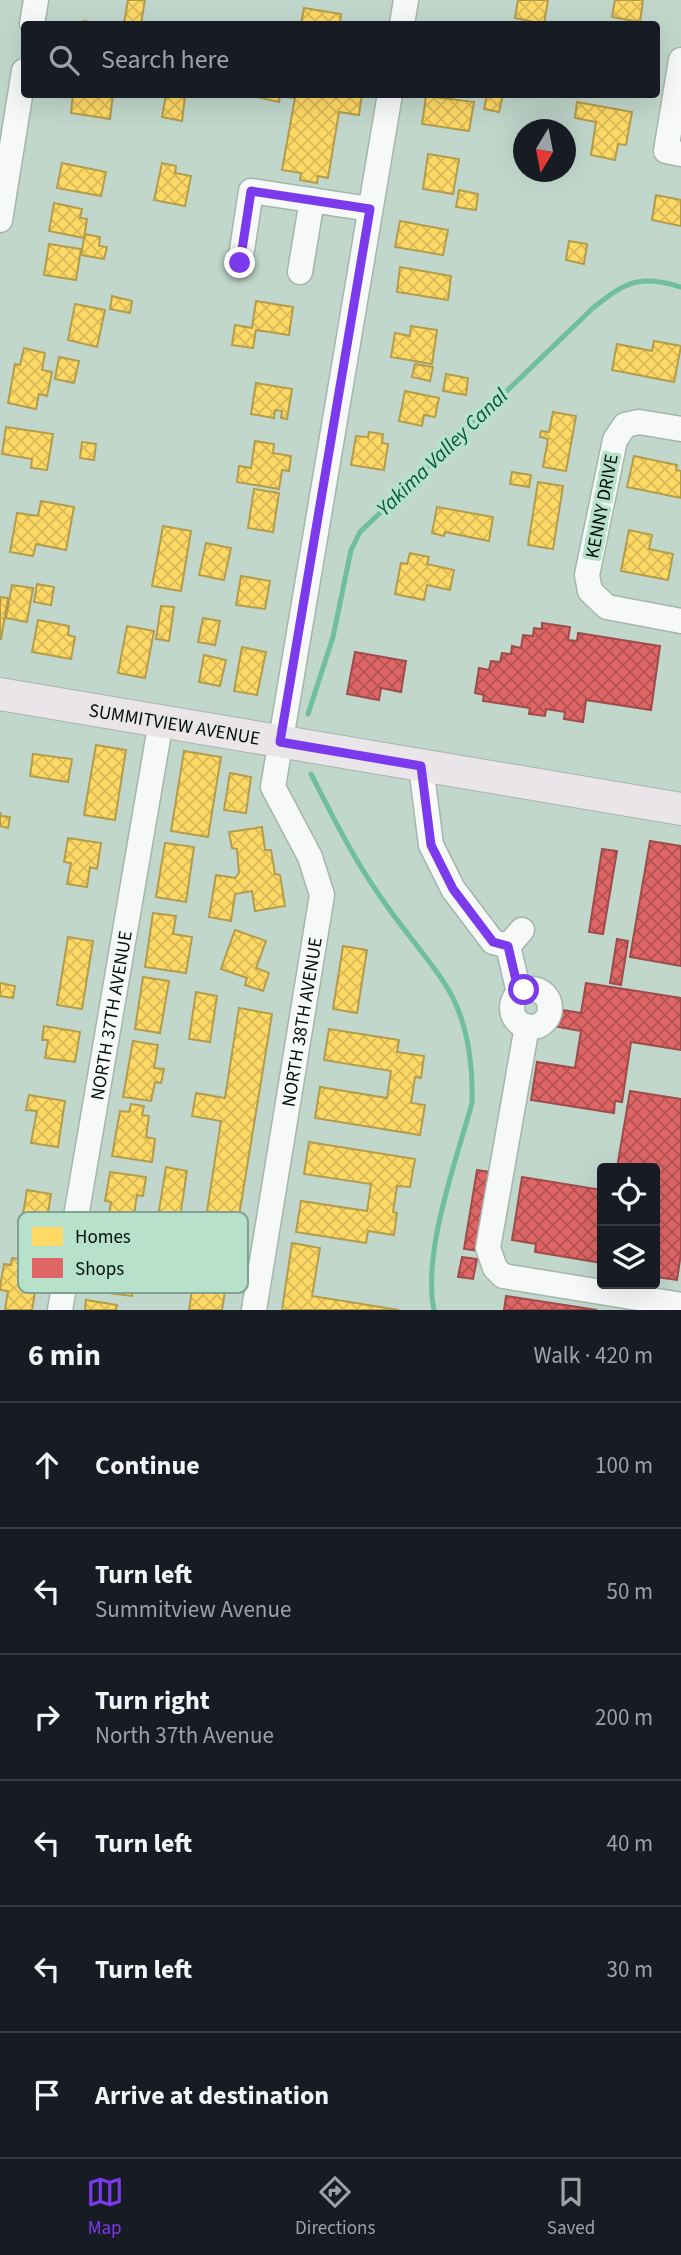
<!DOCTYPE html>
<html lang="en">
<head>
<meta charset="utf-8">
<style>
	body { margin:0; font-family:"Source Sans 3",sans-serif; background:#242831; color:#f1f3f6 }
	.controls { position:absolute; right:21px; bottom:21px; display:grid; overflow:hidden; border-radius:7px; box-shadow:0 7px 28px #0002 }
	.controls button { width:63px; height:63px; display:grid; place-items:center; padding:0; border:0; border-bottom:2px solid #363941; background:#171b24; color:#f1f3f6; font:35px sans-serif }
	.compass { position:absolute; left:513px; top:119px; width:63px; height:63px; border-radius:50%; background:#171b24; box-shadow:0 7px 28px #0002; rotate:190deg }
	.stop { position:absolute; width:21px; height:21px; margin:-16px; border:5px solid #7c3aed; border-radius:50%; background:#fff }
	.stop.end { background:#7c3aed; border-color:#fff; box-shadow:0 2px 7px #0008 }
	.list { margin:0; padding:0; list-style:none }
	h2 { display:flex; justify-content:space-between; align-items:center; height:91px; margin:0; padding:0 28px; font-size:30px }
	h2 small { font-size:23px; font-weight:400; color:#9ea1a6 }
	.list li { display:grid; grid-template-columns:46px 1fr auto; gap:21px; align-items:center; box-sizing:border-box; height:126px; padding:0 28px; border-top:2px solid #363941 }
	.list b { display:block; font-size:26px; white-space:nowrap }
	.list p { margin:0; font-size:23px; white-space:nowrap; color:#9ea1a6 }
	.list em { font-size:23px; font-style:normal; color:#9ea1a6 }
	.icon { flex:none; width:38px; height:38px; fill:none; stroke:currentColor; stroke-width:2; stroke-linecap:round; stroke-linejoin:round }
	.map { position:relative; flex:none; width:681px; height:1310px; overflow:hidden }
	.search { position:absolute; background:#171b24; box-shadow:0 7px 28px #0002; left:21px; right:21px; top:21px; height:77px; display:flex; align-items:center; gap:18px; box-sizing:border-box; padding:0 24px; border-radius:7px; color:#9ea1a6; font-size:26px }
	.sheet { height:847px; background:#171b24 }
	nav { display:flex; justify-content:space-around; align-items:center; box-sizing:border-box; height:98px; border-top:2px solid #363941; background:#171b24; font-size:19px; color:#9ea1a6 }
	nav a { display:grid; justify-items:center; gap:4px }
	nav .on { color:#7c3aed }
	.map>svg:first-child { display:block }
	.homes { fill:url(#homes-cross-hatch); stroke:#b39c4a; stroke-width:2 }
	.shops { fill:url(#shops-cross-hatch); stroke:#9d4c4a; stroke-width:2 }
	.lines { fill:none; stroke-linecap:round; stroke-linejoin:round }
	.stream { stroke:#6fbe9c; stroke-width:5 }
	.minor-casing { stroke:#a4b5ad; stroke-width:27 }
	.major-casing { stroke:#a8b3ae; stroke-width:34 }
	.minor { stroke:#f6f9f7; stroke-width:24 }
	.major { stroke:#e9e5e8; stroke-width:32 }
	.route { stroke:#7c3aed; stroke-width:9 }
	.labels { text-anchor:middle; stroke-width:7; stroke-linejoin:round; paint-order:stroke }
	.street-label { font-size:19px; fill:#020f08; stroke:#b7e1cb }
	.water-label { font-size:21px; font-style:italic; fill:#00583b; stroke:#b7e1cb }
	.key { fill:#b7e1cb; stroke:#81a290; stroke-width:2 }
	.key-label { font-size:19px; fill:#020f08 }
</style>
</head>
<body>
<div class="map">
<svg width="681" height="1310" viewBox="0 0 681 1310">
	<defs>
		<pattern id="homes-cross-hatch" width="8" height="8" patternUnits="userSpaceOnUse" patternTransform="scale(1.75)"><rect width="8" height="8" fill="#ffd966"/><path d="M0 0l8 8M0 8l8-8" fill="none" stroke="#d9b957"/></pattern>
		<pattern id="shops-cross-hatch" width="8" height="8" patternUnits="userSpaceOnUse" patternTransform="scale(1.75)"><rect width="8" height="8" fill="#e06666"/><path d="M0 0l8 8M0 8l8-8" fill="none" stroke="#b35252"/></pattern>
	</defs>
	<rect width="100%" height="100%" fill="#c1d7cc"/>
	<g class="homes">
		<polygon points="128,0 145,0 141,24 124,23"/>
		<polygon points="518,0 548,0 544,24 515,18"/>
		<polygon points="615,0 643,0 640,22 612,17"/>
		<polygon points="304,8 341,14 340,24 301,24"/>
		<polygon points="83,21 107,24 82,24"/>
		<polygon points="73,94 113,94 110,119 71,113"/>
		<polygon points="166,94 185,96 182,121 162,117"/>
		<polygon points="244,94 362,94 359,115 339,112 328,178 318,176 317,183 300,180 301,173 282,170 295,98 280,96 279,102"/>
		<polygon points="487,94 503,94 499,112 484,109"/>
		<polygon points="426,96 474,102 469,131 422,124"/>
		<polygon points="577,102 632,112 626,145 618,144 615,160 591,155 596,122 575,118"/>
		<polygon points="428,154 459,159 453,194 423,189"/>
		<polygon points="62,163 106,172 101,196 57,188"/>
		<polygon points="162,163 176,166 175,173 191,176 185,206 154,200"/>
		<polygon points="459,190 478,194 476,210 456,207"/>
		<polygon points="656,195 681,200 681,226 652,220"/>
		<polygon points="54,203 82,209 80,218 87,219 84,238 49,231"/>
		<polygon points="400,221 448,230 443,255 395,247"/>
		<polygon points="85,234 100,237 99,246 107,247 104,259 81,255"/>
		<polygon points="569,241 587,244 584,264 566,260"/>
		<polygon points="49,244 81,249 76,280 44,275"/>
		<polygon points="400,267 451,276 448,300 397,292"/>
		<polygon points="112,296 132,301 130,313 110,309"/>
		<polygon points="256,301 293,307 289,335 256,330 253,348 232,345 235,325 252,328"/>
		<polygon points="75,304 105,310 97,347 68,340"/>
		<polygon points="411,326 437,330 432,364 391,357 395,333 410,336"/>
		<polygon points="654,341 681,346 674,382 612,370 617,344 652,351"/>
		<polygon points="24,348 45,353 42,370 52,372 47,396 39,394 36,409 8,403 15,364 20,365"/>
		<polygon points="59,357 79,361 74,383 55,379"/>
		<polygon points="415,364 433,367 430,381 412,377"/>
		<polygon points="446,374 468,378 466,395 443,391"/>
		<polygon points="256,383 292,389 287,419 281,418 282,411 275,410 274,418 251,414"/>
		<polygon points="405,391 439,398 435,417 424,415 422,426 399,421"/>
		<polygon points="553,412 576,416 566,471 543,467 548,439 540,437 541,431 549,432"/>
		<polygon points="6,427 53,434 47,470 31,468 32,459 2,454"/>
		<polygon points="369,432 383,434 382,443 388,444 384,470 351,465 356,436 368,437"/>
		<polygon points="255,441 274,444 273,453 291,456 289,471 282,470 279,489 237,482 239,466 251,468"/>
		<polygon points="82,442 96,444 94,460 80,458"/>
		<polygon points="634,456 677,465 676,470 681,471 681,498 627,487"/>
		<polygon points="512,472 531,475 529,487 510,484"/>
		<polygon points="538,482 563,486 553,549 528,545"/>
		<polygon points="254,489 279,493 273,532 248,528"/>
		<polygon points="41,501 74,507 66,550 36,544 33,556 10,552 17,513 38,516"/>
		<polygon points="437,507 493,517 489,541 445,532 444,536 432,533"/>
		<polygon points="163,526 191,531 181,591 152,586"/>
		<polygon points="629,530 652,535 649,549 673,554 668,580 621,571"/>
		<polygon points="206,543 231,548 224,580 199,575"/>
		<polygon points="410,553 429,557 427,564 454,570 450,590 427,585 424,600 395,594 401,563 407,564"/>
		<polygon points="241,576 270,581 265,609 236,605"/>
		<polygon points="37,584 54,587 51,605 34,602"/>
		<polygon points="12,585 33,588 27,622 6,618"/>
		<polygon points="0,597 8,598 1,639 0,639"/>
		<polygon points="161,606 174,607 169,641 156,639"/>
		<polygon points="203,618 220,621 215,645 198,642"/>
		<polygon points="38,620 69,626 68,635 75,637 71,659 32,652"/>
		<polygon points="127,626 154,631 145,678 118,673"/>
		<polygon points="242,647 266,652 257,695 234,691"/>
		<polygon points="204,655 226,660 220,686 199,682"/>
		<polygon points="96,745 126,750 115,820 84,815"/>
		<polygon points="184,751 221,757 208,837 171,831"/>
		<polygon points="33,754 72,759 68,782 30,776"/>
		<polygon points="230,773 251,777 246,813 224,810"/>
		<polygon points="0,812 1,816 10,817 8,828 0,826"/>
		<polygon points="262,827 265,850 271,850 275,874 280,875 285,906 255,911 252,891 235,894 231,921 209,917 216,875 235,878 239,873 237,849 232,848 229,832"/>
		<polygon points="68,838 101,843 97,869 90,867 87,887 67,884 71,863 64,862"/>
		<polygon points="165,843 194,847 186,902 156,897"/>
		<polygon points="153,913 176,916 173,934 192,937 186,973 145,967"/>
		<polygon points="235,930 266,941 256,968 269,973 263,991 245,985 247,978 221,969"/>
		<polygon points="68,937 93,941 82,1009 57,1005"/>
		<polygon points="343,946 367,950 357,1013 333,1009"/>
		<polygon points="143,977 169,981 160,1033 135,1029"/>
		<polygon points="0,983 15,986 13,998 0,996"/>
		<polygon points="196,992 217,996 210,1042 189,1039"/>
		<polygon points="239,1008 272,1014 239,1216 207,1211 221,1121 192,1116 196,1093 225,1098"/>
		<polygon points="44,1026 80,1032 75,1062 45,1058 48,1040 42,1040"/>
		<polygon points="329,1029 399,1040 397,1052 424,1056 421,1078 415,1077 411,1103 425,1105 420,1135 315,1118 320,1087 387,1098 391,1071 324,1060"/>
		<polygon points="133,1041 158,1045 154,1068 164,1069 161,1083 155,1082 151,1101 123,1097"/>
		<polygon points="29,1095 65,1101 58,1147 31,1143 37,1111 26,1110"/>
		<polygon points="131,1104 144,1106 142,1115 149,1116 146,1137 155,1139 152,1162 112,1156 120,1111 129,1112"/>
		<polygon points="309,1142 415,1159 410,1187 397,1186 393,1212 397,1213 394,1235 368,1231 366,1243 296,1232 301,1201 367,1211 371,1184 304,1174"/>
		<polygon points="166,1167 187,1171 173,1263 151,1260"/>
		<polygon points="110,1172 146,1177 143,1196 137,1195 132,1227 108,1223 111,1202 105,1201"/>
		<polygon points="27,1190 51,1194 44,1236 20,1232"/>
		<polygon points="201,1231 234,1236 222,1310 189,1310"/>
		<polygon points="97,1240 140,1247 132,1296 91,1291 95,1269 108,1271 109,1266 93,1264"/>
		<polygon points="292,1243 320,1248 312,1296 399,1310 282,1310"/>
		<polygon points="12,1258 40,1262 32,1310 5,1310 8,1291 0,1290 0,1287 4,1264 11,1265"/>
		<polygon points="86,1300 117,1305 116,1310 85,1310"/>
	</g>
	<g class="shops">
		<polygon points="542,623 570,627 568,640 577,641 578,633 660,646 651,710 586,700 583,722 564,719 565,712 546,709 545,716 529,714 530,708 483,701 484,695 475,693 479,668 489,670 491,661 500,662 502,653 511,654 512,646 521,648 523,635 533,636 534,628 542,629"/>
		<polygon points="355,652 406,661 401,692 381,688 379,700 347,694"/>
		<polygon points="650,841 681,846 681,966 630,957"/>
		<polygon points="602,849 617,851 603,934 589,932"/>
		<polygon points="617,939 628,941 621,985 610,983"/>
		<polygon points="586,983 681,998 681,1050 631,1042 622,1102 615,1101 614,1113 531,1100 537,1062 575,1068 581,1031 553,1026 556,1009 581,1013"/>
		<polygon points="630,1091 681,1099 681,1253 677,1280 655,1277 655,1168 617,1168"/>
		<polygon points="477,1170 491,1172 479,1251 464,1249"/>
		<polygon points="522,1177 602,1190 602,1263 535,1252 536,1244 512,1240"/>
		<polygon points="462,1257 477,1259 473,1279 458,1277"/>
		<polygon points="506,1296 597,1310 504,1310"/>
	</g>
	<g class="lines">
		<g class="stream">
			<path d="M 308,714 L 333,637 L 351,550 L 360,532 L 593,308 C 626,282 638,274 681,287"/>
			<path d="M 311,774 C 333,817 354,860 382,899 C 401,927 424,953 443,981 C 467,1016 473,1062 472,1103 C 456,1161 422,1253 434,1310"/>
		</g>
		<defs>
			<g id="minor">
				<polyline points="32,24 36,0"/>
				<polyline points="402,24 406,0"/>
				<polyline points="681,60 666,151 681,154"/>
				<polyline points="0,220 24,71"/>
				<polyline points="240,263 251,191 370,209"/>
				<polyline points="300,272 312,200"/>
				<polyline points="681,429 639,422 625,425 615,440 587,575 590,591 607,607 681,621"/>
				<polyline points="421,766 431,845 453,889 493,942 508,946 522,930"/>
				<polyline points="508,946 519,993"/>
				<circle cx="531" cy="1008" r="19"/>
				<polyline points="527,1026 488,1248 495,1268 503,1276 681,1305"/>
				<path id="s1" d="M 60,1310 L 161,721"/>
				<path id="s2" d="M 254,1310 L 322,895 L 310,857 L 273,787 L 390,94"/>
			</g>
			<g id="major">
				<path id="s3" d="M 0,694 L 681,809"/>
			</g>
		</defs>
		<use href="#minor" class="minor-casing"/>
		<use href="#major" class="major-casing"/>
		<use href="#minor" class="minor"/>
		<use href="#major" class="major"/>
	</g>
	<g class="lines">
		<polyline class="route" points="240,263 251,191 370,209 280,742 421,766 431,845 453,889 493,942 508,946 519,993 524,990"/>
	</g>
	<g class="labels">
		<g class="street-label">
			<text transform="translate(601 506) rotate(-79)" y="7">KENNY DRIVE</text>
			<text dy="7" stroke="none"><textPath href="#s3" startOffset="177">SUMMITVIEW AVENUE</textPath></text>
			<text dy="7" stroke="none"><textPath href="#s1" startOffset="299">NORTH 37TH AVENUE</textPath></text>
			<text dy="7" stroke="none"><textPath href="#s2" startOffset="292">NORTH 38TH AVENUE</textPath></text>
		</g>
		<g class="water-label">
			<text transform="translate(442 452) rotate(-44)" y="7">Yakima Valley Canal</text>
		</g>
	</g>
	<rect x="18" y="1212" width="230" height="81" rx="10" class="key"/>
	<rect x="32" y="1227" width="31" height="19" fill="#ffd966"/>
	<rect x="32" y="1258" width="31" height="20" fill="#e06666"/>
	<g class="key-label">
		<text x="75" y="1243">Homes</text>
		<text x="75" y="1275">Shops</text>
	</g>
</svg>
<div class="controls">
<button><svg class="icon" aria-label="locate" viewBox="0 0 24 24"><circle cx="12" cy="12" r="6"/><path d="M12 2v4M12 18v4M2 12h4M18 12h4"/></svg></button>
<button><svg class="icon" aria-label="layers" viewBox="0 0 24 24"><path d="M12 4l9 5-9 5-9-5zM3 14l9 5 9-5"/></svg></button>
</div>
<svg class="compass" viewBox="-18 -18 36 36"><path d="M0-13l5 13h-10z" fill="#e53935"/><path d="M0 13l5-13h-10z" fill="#9ea1a6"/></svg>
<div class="stop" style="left:524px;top:990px"></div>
<div class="stop end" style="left:240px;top:263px"></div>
<div class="search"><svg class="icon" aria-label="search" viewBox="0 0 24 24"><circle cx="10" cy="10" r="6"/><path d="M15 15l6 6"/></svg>Search here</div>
</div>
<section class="sheet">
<h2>6 min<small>Walk · 420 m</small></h2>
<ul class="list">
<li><svg class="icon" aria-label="ahead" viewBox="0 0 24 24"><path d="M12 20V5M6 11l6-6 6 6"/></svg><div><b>Continue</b></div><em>100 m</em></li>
<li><svg class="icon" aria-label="left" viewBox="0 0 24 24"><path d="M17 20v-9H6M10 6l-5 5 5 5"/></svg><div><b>Turn left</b><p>Summitview Avenue</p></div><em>50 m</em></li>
<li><svg class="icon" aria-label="right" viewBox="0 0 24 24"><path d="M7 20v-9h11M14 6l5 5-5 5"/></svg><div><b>Turn right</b><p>North 37th Avenue</p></div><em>200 m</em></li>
<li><svg class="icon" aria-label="left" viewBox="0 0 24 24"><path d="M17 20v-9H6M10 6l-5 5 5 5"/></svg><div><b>Turn left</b></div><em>40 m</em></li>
<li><svg class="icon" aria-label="left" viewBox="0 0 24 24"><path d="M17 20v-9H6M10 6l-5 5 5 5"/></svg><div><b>Turn left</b></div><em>30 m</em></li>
<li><svg class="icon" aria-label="arrive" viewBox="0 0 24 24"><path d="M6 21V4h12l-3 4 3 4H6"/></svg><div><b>Arrive at destination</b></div></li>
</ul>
</section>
<nav>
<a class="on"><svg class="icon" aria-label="map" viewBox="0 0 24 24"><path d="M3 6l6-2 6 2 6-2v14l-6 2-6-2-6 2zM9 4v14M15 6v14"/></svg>Map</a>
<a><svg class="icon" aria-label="directions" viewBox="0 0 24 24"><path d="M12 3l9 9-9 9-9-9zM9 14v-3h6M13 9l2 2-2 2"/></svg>Directions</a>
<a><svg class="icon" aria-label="saved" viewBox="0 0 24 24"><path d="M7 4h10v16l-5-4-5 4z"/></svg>Saved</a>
</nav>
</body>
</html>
